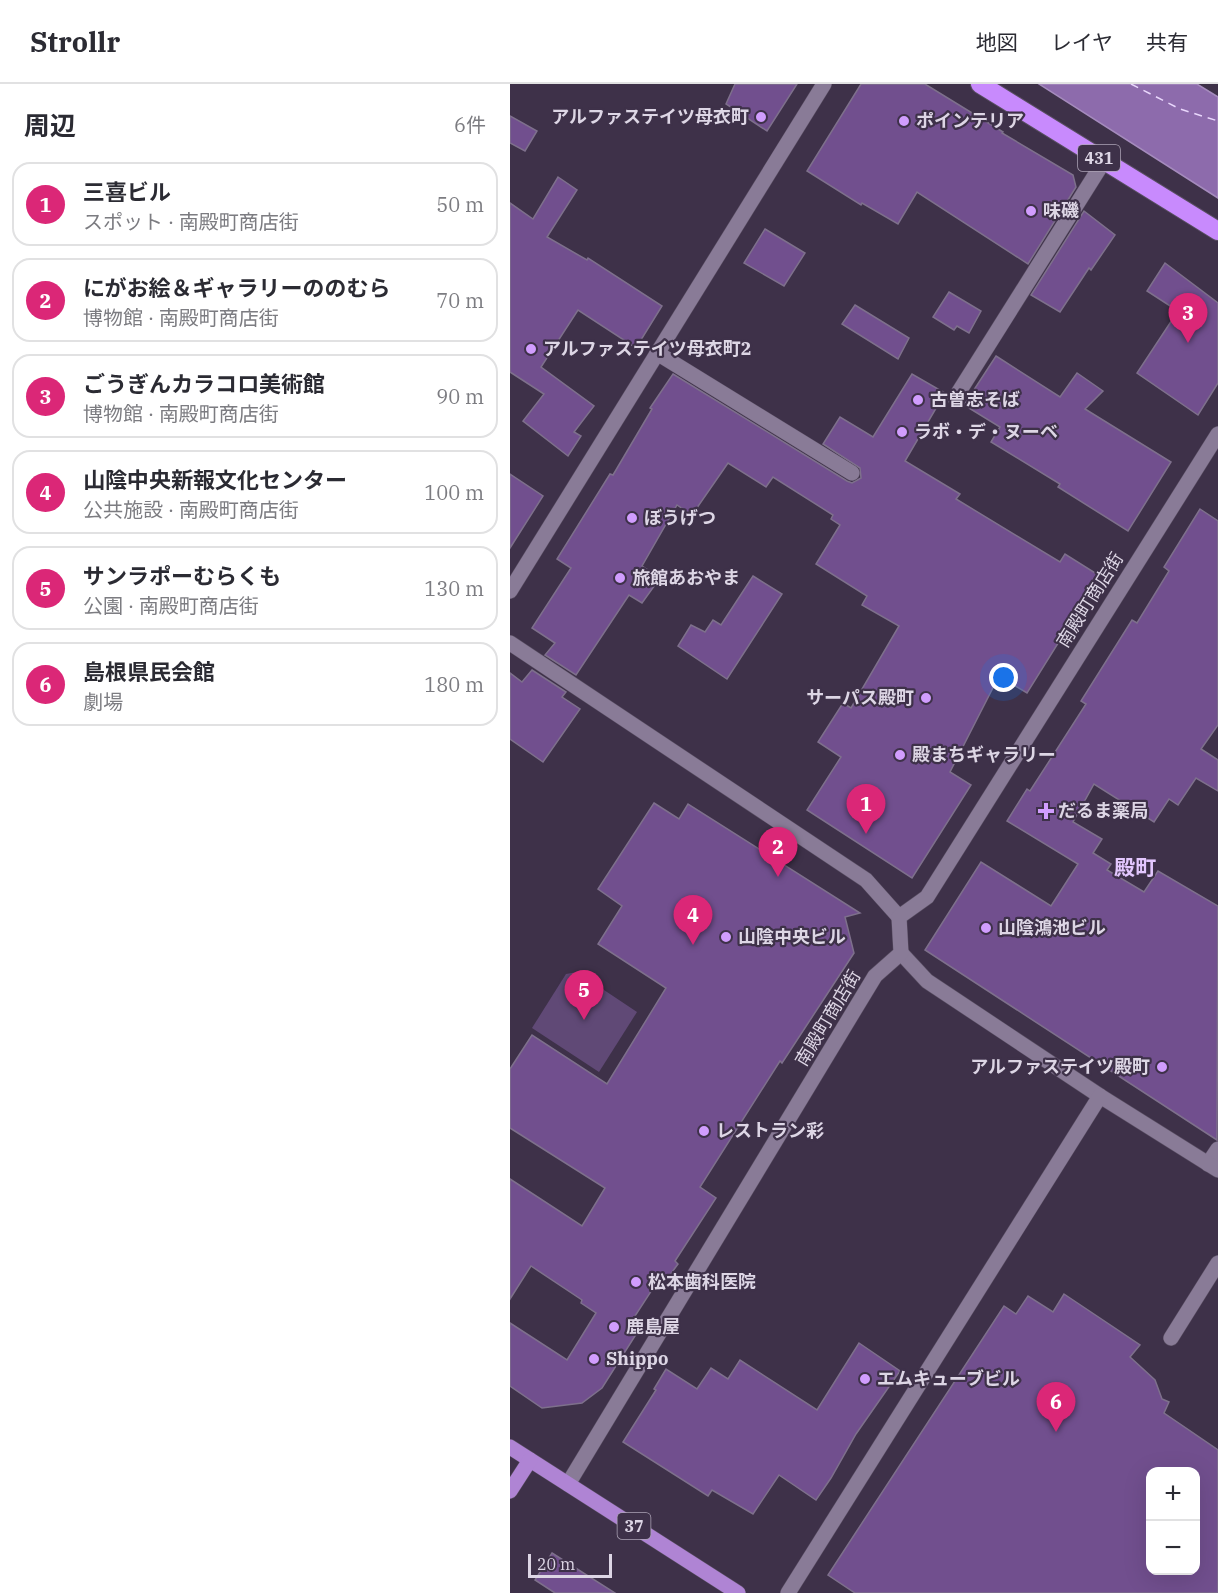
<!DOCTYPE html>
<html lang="ja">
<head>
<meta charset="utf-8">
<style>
	body { margin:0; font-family:"IBM Plex Serif","Noto Sans JP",serif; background:#f2f2f3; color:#2b2b33 }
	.controls { position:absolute; right:18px; bottom:18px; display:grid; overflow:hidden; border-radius:12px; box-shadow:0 6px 24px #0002 }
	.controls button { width:54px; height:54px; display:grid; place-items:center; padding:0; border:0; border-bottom:2px solid #e1e1e2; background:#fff; color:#2b2b33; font:30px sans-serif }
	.scale { position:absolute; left:18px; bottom:15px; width:84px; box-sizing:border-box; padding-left:6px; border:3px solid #ddd6e5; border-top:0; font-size:16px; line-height:21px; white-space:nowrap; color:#ddd6e5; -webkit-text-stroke:4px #3e3149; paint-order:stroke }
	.you { position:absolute; left:494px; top:594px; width:21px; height:21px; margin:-15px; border:4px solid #fff; border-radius:50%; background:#1a73e8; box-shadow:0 0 0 9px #1a73e833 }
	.badge { display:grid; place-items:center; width:39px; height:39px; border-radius:50%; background:#db2777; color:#fff; font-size:20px; font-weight:700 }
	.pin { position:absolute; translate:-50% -50px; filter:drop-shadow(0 2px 3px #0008) }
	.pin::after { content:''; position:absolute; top:32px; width:21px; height:18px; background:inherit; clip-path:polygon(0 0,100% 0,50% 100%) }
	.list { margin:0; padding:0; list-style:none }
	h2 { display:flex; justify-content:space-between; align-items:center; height:78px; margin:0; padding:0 24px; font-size:26px }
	h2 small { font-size:20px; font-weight:400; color:#7c7c81 }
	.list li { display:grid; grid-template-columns:39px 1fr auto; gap:18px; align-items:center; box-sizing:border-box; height:84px; margin:0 12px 12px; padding:0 12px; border:2px solid #e1e1e2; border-radius:18px }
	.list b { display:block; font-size:22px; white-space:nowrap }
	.list p { margin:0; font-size:20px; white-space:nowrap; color:#7c7c81 }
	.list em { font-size:20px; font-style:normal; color:#7c7c81 }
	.map { position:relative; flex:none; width:708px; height:1509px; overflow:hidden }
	header { display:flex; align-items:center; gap:36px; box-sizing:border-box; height:84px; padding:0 30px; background:#fff; border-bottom:2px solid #e1e1e2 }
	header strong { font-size:28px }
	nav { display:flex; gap:33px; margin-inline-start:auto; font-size:21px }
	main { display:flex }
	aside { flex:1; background:#fff }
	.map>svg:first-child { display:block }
	.green { fill:#604976 }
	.water { fill:#8d6bac; stroke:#a58bbd; stroke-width:1.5 }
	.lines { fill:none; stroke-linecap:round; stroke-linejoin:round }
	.ferry { stroke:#e9d7fc; stroke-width:1.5; stroke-dasharray:8 6; stroke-linecap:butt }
	.building { fill:#714f8e; stroke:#7e708c; stroke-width:1.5; fill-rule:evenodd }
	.minor-casing { stroke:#594e62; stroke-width:16 }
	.major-casing { stroke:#594e62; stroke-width:16 }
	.highway-casing { stroke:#594e62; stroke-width:20 }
	.minor { stroke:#897b97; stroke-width:15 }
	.major { stroke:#af84d4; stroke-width:15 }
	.highway { stroke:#c88afd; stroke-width:18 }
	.poi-dot { fill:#d19dfe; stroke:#3e3149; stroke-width:2 }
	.labels { text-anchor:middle; stroke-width:4.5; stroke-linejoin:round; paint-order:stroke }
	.shield { fill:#3e3149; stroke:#ada4b6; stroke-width:1.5 }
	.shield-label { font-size:16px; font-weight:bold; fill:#ddd6e5 }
	.poi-label { font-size:18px; font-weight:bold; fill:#ddd6e5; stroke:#3e3149; text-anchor:start }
	.street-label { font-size:18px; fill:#ddd6e5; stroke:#3e3149 }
	.quarter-label { font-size:21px; font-weight:bold; fill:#e3c7fe; stroke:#3e3149 }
</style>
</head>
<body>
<header>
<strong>Strollr</strong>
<nav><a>地図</a><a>レイヤ</a><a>共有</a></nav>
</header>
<main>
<aside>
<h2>周辺<small>6件</small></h2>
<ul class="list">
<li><span class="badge">1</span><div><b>三喜ビル</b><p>スポット · 南殿町商店街</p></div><em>50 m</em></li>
<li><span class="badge">2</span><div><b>にがお絵＆ギャラリーののむら</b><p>博物館 · 南殿町商店街</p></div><em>70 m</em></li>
<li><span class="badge">3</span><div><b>ごうぎんカラコロ美術館</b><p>博物館 · 南殿町商店街</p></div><em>90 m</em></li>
<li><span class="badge">4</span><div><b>山陰中央新報文化センター</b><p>公共施設 · 南殿町商店街</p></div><em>100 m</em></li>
<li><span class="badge">5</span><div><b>サンラポーむらくも</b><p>公園 · 南殿町商店街</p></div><em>130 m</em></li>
<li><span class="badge">6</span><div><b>島根県民会館</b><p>劇場</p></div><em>180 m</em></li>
</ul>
</aside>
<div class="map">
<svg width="708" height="1509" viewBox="0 0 708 1509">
	<rect width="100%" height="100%" fill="#3e3149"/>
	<polygon class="green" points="67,888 127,928 89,988 22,944 56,890"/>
	<polygon class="water" points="529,0 687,0 708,13 708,114"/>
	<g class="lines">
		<polyline class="ferry" points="621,0 670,25 708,37"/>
	</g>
	<g class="building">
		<polygon points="225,0 287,0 257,47 216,20"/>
		<polygon points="351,0 415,0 493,48 492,49 563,91 566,103 518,180 407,108 388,140 352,119 351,121 297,87"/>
		<polygon points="0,32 27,47 15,67 0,59"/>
		<polygon points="48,93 67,106 37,153 77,176 78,174 152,222 126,264 68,226 31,283 84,322 64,348 71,352 58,372 13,337 34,310 0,288 0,119 23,135"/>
		<polygon points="574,127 605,151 581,186 579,184 550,228 521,211"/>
		<polygon points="255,145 295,169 274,202 234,179"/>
		<polygon points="655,179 708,219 708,299 688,331 627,289 668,227 637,207"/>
		<polygon points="439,208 471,227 459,249 447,242 444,246 423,233"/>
		<polygon points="345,221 399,254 388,275 332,240"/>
		<polygon points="486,272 550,313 567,289 593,307 575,325 661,378 618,447 548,403 550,400 481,358 490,343 454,321"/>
		<polygon points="163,290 337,397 342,399 351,394 350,384 313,360 330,333 363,353 402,290 435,309 395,377 450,410 446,415 550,478 555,470 590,492 517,609 489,592 440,688 461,701 402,794 297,726 331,673 308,658 333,619 341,624 389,542 352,521 357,512 306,480 330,441 321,435 323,431 263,393 256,403 218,379 182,431 167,421 132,482 150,494 132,519 119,511 66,591 35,571 45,559 22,544 61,484 47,475 100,390 103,391 142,325 140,324"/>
		<polygon points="0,390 33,412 0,464"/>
		<polygon points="690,425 708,437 708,641 691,665 708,676 708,707 686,694 668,721 659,715 644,738 584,700 563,738 592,755 583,769 601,780 597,786 634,808 648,787 708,822 707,1056 415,866 471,778 541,822 568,780 497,737 517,705 520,707 576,620 571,617 622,536 627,539 659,487 654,483"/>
		<polygon points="243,492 272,510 217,595 168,562 181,541 195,548 203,536 211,541"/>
		<polygon points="22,586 56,608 52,613 70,625 33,678 0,655 0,589 12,598"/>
		<polygon points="144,719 169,735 178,720 350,829 335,833 344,869 272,979 270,977 190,1103 206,1114 165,1177 168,1180 154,1199 149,1195 123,1235 132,1241 92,1304 72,1319 32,1324 0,1302 0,1239 57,1276 86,1229 71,1219 72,1216 21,1182 0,1215 0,1095 72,1142 95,1104 0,1044 0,985 22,951 97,1000 156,904 88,860 112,822 88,805"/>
		<path d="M 554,1210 L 630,1261 L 620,1273 L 645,1296 L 652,1315 L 659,1318 L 654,1329 L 708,1366 L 708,1509 L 345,1509 L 318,1491 L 494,1222 L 506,1230 L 518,1212 L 543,1228 ZM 640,1388 L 686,1388 L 686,1486 L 640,1486 Z"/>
		<polygon points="349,1259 390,1287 346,1350 321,1394 306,1416 269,1391 243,1430 202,1406 198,1412 113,1358 146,1306 144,1305 156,1285 187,1305 201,1284 218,1295 230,1276 307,1326"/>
		<polygon points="42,1469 105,1509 45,1509 25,1496"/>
	</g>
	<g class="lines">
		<defs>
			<g id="minor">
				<polyline points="147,269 342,389"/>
				<polyline points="445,314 594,77"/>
				<polyline points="0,507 314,0"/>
				<polyline points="0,559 356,796 389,833"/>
				<polyline points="391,869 417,897 590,1012"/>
				<polyline points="698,1080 708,1065"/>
				<polyline points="661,1254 708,1179"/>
				<polyline points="58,1400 365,892 391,869 389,833 417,813 708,350"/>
				<polyline points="278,1509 590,1012 708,1086"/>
			</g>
			<g id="major">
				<polyline points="0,1363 228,1509"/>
				<polyline points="0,1407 20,1376"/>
			</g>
			<polyline id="highway" points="470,0 708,147"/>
		</defs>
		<use href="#minor" class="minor-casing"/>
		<use href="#major" class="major-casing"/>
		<use href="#highway" class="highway-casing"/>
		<use href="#minor" class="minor"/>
		<use href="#major" class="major"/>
		<use href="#highway" class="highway"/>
	</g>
	<g class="poi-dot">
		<circle cx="251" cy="33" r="6"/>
		<circle cx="394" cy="37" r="6"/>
		<circle cx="521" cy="127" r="6"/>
		<circle cx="21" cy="265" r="6"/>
		<circle cx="408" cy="316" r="6"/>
		<circle cx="392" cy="348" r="6"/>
		<circle cx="122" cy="434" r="6"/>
		<circle cx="110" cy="494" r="6"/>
		<circle cx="416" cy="614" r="6"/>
		<circle cx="390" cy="671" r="6"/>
		<path d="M533 718h6v6h6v6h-6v6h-6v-6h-6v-6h6z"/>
		<circle cx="476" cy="844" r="6"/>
		<circle cx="216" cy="853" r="6"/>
		<circle cx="652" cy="983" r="6"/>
		<circle cx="194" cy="1047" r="6"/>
		<circle cx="126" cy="1198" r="6"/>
		<circle cx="104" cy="1243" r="6"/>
		<circle cx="84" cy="1275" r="6"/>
		<circle cx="355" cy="1295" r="6"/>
	</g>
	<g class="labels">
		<g class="shield">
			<rect x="568" y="61" width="42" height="26" rx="4.5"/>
			<rect x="107.5" y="1429" width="33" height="26" rx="4.5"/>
		</g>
		<g class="shield-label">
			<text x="589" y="80">431</text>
			<text x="124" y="1448">37</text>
		</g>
		<g class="poi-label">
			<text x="239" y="39" text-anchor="end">アルファステイツ母衣町</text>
			<text x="406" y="43">ポインテリア</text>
			<text x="533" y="133">味磯</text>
			<text x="33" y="271">アルファステイツ母衣町2</text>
			<text x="420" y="322">古曽志そば</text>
			<text x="404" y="354">ラボ・デ・ヌーベ</text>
			<text x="134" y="440">ぼうげつ</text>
			<text x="122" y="500">旅館あおやま</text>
			<text x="404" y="620" text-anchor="end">サーパス殿町</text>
			<text x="402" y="677">殿まちギャラリー</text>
			<text x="548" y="733">だるま薬局</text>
			<text x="488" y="850">山陰鴻池ビル</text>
			<text x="228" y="859">山陰中央ビル</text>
			<text x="640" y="989" text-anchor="end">アルファステイツ殿町</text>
			<text x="206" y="1053">レストラン彩</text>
			<text x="138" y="1204">松本歯科医院</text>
			<text x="116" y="1249">鹿島屋</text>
			<text x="96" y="1281">Shippo</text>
			<text x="367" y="1301">エムキューブビル</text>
		</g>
		<g class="street-label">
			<text transform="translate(580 516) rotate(-58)" y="6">南殿町商店街</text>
			<text transform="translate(318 934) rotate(-59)" y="6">南殿町商店街</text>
		</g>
		<g class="quarter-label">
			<text x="625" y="791">殿町</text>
		</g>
	</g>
</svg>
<div class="controls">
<button>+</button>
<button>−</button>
</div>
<div class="scale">20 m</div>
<div class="you"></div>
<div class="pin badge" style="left:356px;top:750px">1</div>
<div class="pin badge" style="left:268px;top:793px">2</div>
<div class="pin badge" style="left:678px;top:259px">3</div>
<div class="pin badge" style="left:183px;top:861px">4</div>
<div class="pin badge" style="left:74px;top:936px">5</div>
<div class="pin badge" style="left:546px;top:1348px">6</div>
</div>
</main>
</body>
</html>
